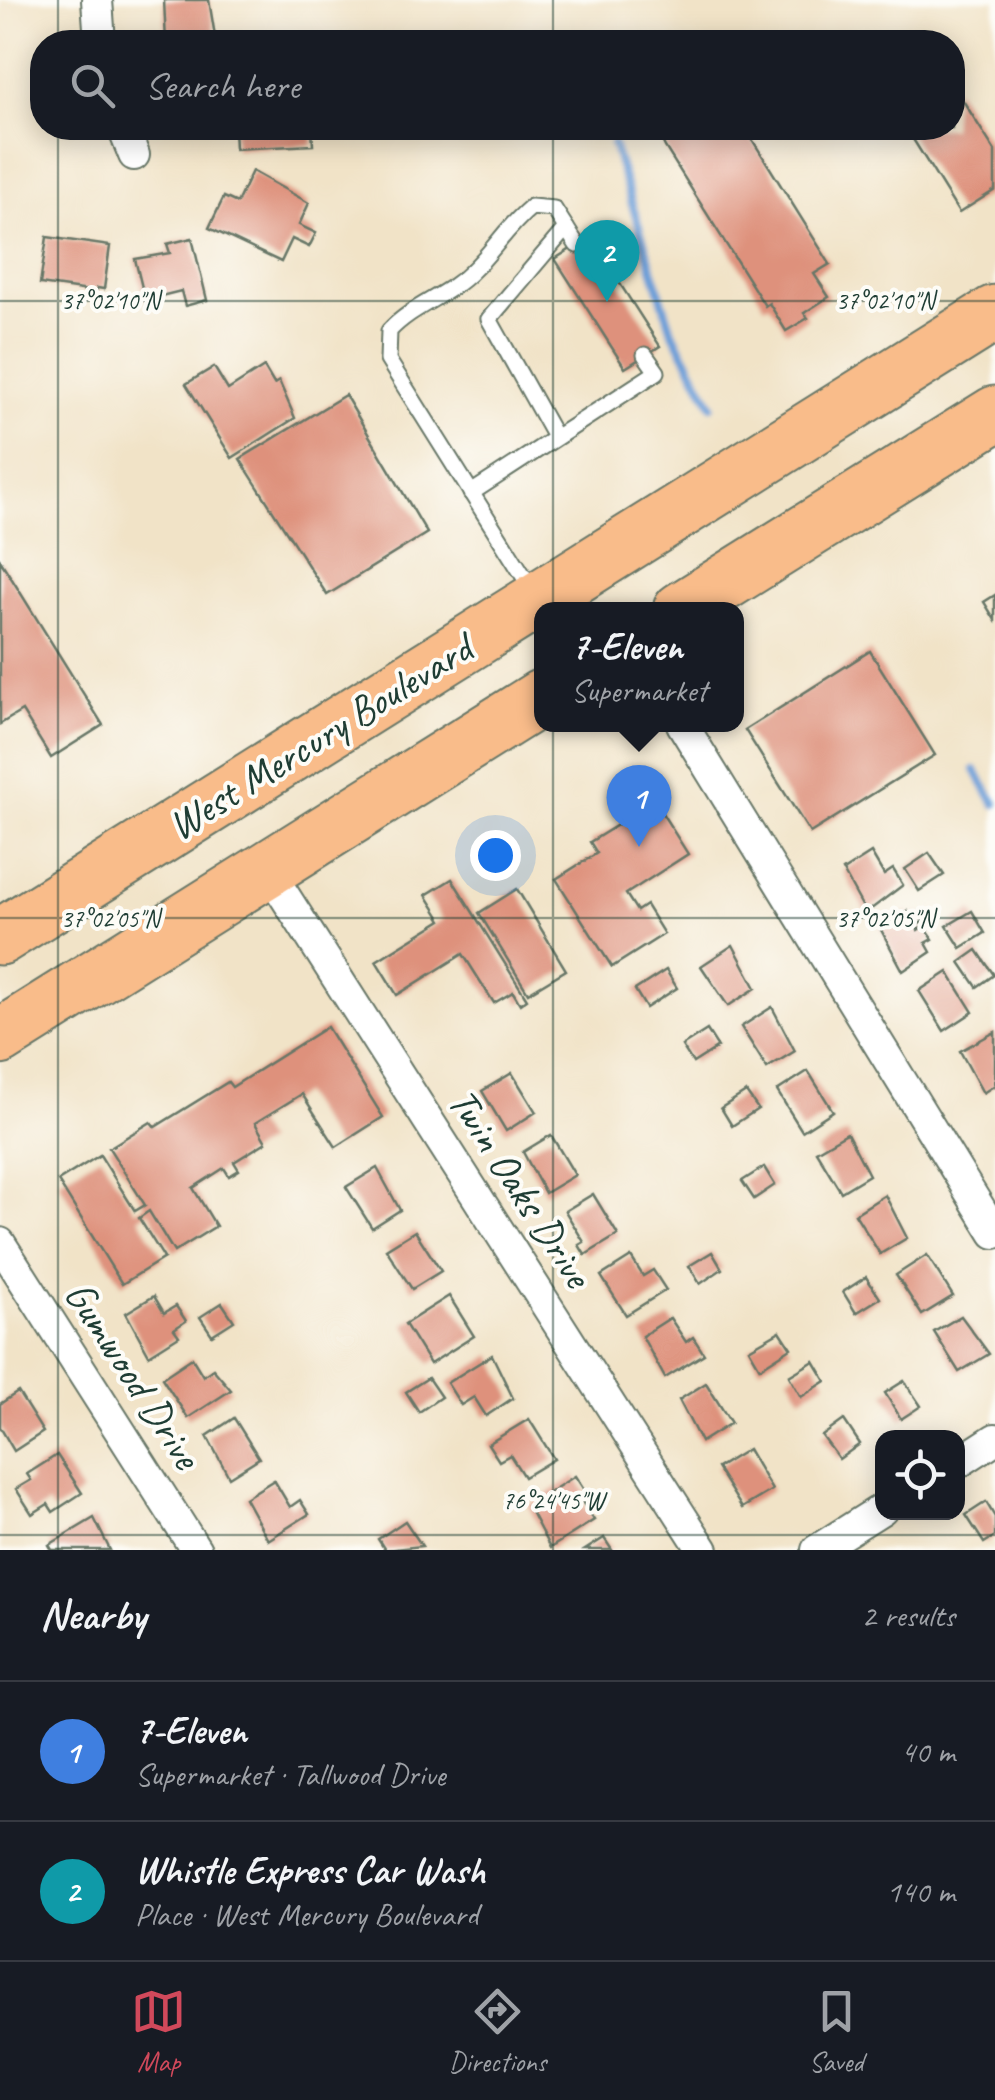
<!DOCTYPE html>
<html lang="en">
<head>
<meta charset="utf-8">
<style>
	body { margin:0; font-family:Caveat,sans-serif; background:#20242c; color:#f1f3f6 }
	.controls { position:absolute; right:30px; bottom:30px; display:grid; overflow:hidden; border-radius:20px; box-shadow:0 5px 25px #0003 }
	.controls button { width:90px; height:90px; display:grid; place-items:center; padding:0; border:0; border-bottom:2px solid #363941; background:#171b24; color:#f1f3f6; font:50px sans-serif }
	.you { position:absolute; left:495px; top:855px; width:35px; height:35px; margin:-25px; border:8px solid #fff; border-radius:50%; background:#1a73e8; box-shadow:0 0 0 15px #1a73e833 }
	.badge { display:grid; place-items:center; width:65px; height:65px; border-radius:50%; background:#d1495b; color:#fff; font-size:32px; font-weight:700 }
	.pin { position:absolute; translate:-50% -82px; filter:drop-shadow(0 2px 5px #0008) }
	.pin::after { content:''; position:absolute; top:52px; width:35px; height:30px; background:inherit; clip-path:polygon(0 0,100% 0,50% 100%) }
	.popup { position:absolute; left:534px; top:602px; width:210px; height:130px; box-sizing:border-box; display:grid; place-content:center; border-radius:20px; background:#171b24; filter:drop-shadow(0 2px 8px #0005); font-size:32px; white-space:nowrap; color:#9ea1a6 }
	.popup b { font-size:38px; color:#f1f3f6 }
	.popup::after { content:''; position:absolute; left:50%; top:100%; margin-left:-20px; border:20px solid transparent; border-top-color:#171b24 }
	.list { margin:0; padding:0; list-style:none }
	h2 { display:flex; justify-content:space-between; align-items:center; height:130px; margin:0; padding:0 40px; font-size:42px }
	h2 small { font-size:32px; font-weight:400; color:#9ea1a6 }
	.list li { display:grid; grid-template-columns:65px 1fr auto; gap:30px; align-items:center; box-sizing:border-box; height:140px; padding:0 40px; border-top:2px solid #363941 }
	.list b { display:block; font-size:38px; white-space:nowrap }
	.list p { margin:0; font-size:32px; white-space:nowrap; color:#9ea1a6 }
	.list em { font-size:32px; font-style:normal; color:#9ea1a6 }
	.icon { flex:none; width:55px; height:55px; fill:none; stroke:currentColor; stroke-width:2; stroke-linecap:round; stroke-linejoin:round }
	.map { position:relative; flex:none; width:995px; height:1550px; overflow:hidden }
	.search { position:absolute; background:#171b24; box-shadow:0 5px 25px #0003; left:30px; right:30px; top:30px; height:110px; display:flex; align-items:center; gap:25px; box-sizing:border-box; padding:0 35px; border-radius:40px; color:#9ea1a6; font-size:38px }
	.sheet { height:410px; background:#171b24 }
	nav { display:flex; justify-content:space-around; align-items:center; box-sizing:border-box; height:140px; border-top:2px solid #363941; background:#171b24; font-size:28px; color:#9ea1a6 }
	nav a { display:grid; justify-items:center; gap:5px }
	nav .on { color:#d1495b }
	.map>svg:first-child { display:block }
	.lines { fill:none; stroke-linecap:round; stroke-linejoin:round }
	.stream { stroke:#6d9fd8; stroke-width:8 }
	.building { fill:#de917c }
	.lane-casing { stroke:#687767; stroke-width:19 }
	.street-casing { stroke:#687767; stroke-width:34 }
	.highway-casing { stroke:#687767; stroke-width:59 }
	.lane { stroke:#fff; stroke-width:15 }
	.street { stroke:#fff; stroke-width:30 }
	.highway { stroke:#f9bc8a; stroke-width:55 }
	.ticks { fill:none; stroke:#1f3d34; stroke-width:2.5; stroke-opacity:0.45 }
	.labels { text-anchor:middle; stroke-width:8; stroke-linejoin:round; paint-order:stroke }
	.street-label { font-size:42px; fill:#1f3d34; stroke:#fdfcf7 }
	.ticks-label { font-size:25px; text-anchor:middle; fill:#1f3d34; stroke:#fdfcf7; stroke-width:8; stroke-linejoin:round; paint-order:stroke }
</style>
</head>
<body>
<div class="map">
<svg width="995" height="1550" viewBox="0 0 995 1550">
	<rect width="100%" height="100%" fill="#fdfcf7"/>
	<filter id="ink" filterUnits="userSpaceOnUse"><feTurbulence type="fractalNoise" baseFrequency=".01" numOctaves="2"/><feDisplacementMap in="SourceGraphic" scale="20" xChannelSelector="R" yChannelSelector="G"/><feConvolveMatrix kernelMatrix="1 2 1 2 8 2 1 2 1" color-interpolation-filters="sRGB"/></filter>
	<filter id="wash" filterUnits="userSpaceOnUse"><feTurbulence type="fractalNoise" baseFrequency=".0048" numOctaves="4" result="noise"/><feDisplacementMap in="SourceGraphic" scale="40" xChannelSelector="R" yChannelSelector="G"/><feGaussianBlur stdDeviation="2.25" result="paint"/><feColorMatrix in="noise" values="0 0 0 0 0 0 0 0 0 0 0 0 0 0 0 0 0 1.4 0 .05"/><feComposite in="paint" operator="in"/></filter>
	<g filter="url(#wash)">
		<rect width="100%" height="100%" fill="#f1e3c7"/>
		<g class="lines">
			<g class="stream">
				<polyline points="613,144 672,331 712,405"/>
				<polyline points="975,770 995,804"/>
			</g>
		</g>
		<g id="blocks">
			<g class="building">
				<polygon points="164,0 209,0 216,42 166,42"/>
				<polygon points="955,88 995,151 995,190 959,213 906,128 952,128"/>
				<polygon points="234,128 312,128 313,145 235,149"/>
				<polygon points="666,128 745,128 830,264 814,274 829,297 804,313 808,318 786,331 769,303 765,306 665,147 658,132"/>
				<polygon points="252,171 309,203 299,225 316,233 309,247 292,239 281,262 209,228 224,197 237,203"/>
				<polygon points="47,237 110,246 104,289 97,288 96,292 40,284"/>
				<polygon points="590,237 660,346 625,368 555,259"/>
				<polygon points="192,238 207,300 185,306 181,291 145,300 135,259 170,253 167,244"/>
				<polygon points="214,367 228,390 264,367 274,384 279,381 295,418 232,458 186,384"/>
				<polygon points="345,395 427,533 327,595 240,459"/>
				<polygon points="0,560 103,725 51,758 22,711 0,724"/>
				<polygon points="995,595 995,620 984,602"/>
				<polygon points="870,651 935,755 810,833 745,730"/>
				<polygon points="655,802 688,854 626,894 637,911 646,905 664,934 612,967 556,879 597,853 590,842"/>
				<polygon points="871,853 884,875 893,869 903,885 866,913 843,871"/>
				<polygon points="929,853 944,875 919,891 905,869"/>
				<polygon points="452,879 527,999 520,1004 513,992 494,1003 463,954 397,995 376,961 442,920 426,895"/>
				<polygon points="517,889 566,970 528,993 479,913"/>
				<polygon points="907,911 911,917 918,912 924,921 916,926 918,930 924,926 933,939 926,943 931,952 903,971 880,928"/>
				<polygon points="972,911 985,933 961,948 947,926"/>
				<polygon points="733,945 756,988 728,1006 701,966"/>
				<polygon points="977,950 994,975 977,987 960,962"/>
				<polygon points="666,970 677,988 646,1008 635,990"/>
				<polygon points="948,972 973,1012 944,1031 919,991"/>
				<polygon points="772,1007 795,1051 767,1068 741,1027"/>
				<polygon points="327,1027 383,1117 336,1147 302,1094 255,1123 266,1142 234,1162 239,1170 229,1176 224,1168 193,1188 216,1226 174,1252 149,1211 139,1218 164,1258 122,1284 58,1181 100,1155 135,1211 145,1205 109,1148 151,1122 155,1127 228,1082 232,1087"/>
				<polygon points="707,1030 718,1047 693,1063 682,1046"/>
				<polygon points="995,1032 995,1085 983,1093 960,1051"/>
				<polygon points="808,1071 833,1111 802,1131 777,1091"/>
				<polygon points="512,1073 536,1112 506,1131 482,1091"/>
				<polygon points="746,1092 758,1109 732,1126 721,1108"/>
				<polygon points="847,1133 869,1175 841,1192 816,1151"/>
				<polygon points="551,1135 575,1175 545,1193 523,1152"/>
				<polygon points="764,1167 775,1185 754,1199 742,1181"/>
				<polygon points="377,1168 400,1210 372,1228 346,1187"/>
				<polygon points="593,1194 618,1235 585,1255 579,1245 584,1242 565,1211"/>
				<polygon points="885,1195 907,1238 880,1254 855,1214"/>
				<polygon points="415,1231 441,1271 412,1289 386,1249"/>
				<polygon points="712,1252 722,1269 700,1284 689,1266"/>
				<polygon points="927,1255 953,1296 922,1315 896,1275"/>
				<polygon points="631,1257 643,1276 653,1270 666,1290 626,1315 601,1276"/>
				<polygon points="866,1277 880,1298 856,1313 843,1292"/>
				<polygon points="154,1296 164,1313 176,1306 186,1321 174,1329 179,1336 149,1355 126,1313"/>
				<polygon points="449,1296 474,1336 430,1364 405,1324"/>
				<polygon points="222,1303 234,1321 212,1335 200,1317"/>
				<polygon points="961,1316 989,1354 959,1372 934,1332"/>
				<polygon points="670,1318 686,1342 693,1337 704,1354 665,1378 642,1336"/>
				<polygon points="780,1331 791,1348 760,1368 749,1349"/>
				<polygon points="492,1355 513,1398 486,1416 474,1397 461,1405 447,1383"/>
				<polygon points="192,1358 203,1376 213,1369 231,1390 188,1418 162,1378"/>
				<polygon points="814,1361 826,1381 801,1397 789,1376"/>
				<polygon points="428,1378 441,1397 419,1412 406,1392"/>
				<polygon points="904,1381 921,1406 901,1419 885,1393"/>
				<polygon points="706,1383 731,1423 701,1442 679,1400"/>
				<polygon points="18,1392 43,1432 14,1451 0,1427 0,1404"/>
				<polygon points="234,1418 259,1458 229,1477 207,1436"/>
				<polygon points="529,1419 554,1459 524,1477 510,1455 499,1461 488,1444"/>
				<polygon points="844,1420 860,1444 839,1459 822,1436"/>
				<polygon points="748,1449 772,1490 742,1508 717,1468"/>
				<polygon points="57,1455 82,1493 53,1512 48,1504 32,1514 16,1489 31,1480 27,1474"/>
				<polygon points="575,1476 588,1496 581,1500 594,1520 550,1548 528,1506"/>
				<polygon points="274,1480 290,1507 300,1500 309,1514 268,1540 245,1498"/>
				<polygon points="986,1502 995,1517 995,1536 984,1543 966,1515"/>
				<polygon points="94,1518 110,1550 52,1550 49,1545"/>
				<polygon points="405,1521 422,1546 385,1550 378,1539"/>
				<polygon points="604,1538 612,1550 585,1550"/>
			</g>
		</g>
	</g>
	<g filter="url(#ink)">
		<use href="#blocks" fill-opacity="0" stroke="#687767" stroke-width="2.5"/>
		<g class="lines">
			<defs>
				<g id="lane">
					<polyline points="555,437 489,319 566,228"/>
					<polyline points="471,493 657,372 645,355"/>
					<path d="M 533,591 L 388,360 L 389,331 C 413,305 449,295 472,271 C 494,250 506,228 531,207 L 554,209 L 577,245"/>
				</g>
				<g id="street">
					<polyline points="97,0 100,42"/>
					<polyline points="123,128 134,155"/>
					<polyline points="682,724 995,1233"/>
					<polyline points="268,870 703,1550"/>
					<polyline points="0,1243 196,1550"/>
					<polyline points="958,1463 995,1439"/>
					<polyline points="817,1550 882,1509"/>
				</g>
				<g id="highway">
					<polyline points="681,610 995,414"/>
					<polyline points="0,937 995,313"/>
					<polyline points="0,1037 542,697"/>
				</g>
			</defs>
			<use href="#lane" class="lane-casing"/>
			<use href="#street" class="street-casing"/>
			<use href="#highway" class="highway-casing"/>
			<use href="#lane" class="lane"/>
			<use href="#street" class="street"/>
			<use href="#highway" class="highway"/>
		</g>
	</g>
	<path class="ticks" d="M 58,0 L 58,42M 553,0 L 553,42M 58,128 L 58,1550M 553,128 L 553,1550M 0,301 L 995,301M 0,918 L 995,918M 0,1535 L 995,1535"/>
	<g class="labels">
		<g class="street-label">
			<text transform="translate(319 736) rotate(-32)" y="15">West Mercury Boulevard</text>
			<text transform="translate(521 1187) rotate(57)" y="15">Twin Oaks Drive</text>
			<text transform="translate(134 1374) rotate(57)" y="15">Gumwood Drive</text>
		</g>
	</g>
	<g class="ticks-label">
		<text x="110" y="309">37°02'10"N</text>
		<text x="885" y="309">37°02'10"N</text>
		<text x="110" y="927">37°02'05"N</text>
		<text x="885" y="927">37°02'05"N</text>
		<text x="553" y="1509">76°24'45"W</text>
	</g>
</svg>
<div class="controls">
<button><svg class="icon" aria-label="locate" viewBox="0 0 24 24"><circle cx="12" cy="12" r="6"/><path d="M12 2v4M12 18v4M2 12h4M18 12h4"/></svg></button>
</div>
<div class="you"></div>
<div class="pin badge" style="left:639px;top:847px;background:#3f7fe0">1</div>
<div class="popup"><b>7-Eleven</b>Supermarket</div>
<div class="pin badge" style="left:607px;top:302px;background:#0f9aa8">2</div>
<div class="search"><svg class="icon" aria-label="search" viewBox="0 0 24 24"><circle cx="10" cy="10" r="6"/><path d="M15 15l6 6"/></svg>Search here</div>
</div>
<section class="sheet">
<h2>Nearby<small>2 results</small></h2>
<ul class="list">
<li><span class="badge" style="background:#3f7fe0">1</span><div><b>7-Eleven</b><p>Supermarket · Tallwood Drive</p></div><em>40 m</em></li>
<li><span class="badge" style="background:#0f9aa8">2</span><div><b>Whistle Express Car Wash</b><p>Place · West Mercury Boulevard</p></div><em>140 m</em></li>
</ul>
</section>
<nav>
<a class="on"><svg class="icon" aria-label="map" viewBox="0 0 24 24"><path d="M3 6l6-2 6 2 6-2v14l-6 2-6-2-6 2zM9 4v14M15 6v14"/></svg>Map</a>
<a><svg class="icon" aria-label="directions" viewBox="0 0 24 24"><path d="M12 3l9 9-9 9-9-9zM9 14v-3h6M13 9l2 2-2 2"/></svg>Directions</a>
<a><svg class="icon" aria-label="saved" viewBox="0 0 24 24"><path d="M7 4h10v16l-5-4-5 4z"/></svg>Saved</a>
</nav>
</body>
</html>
